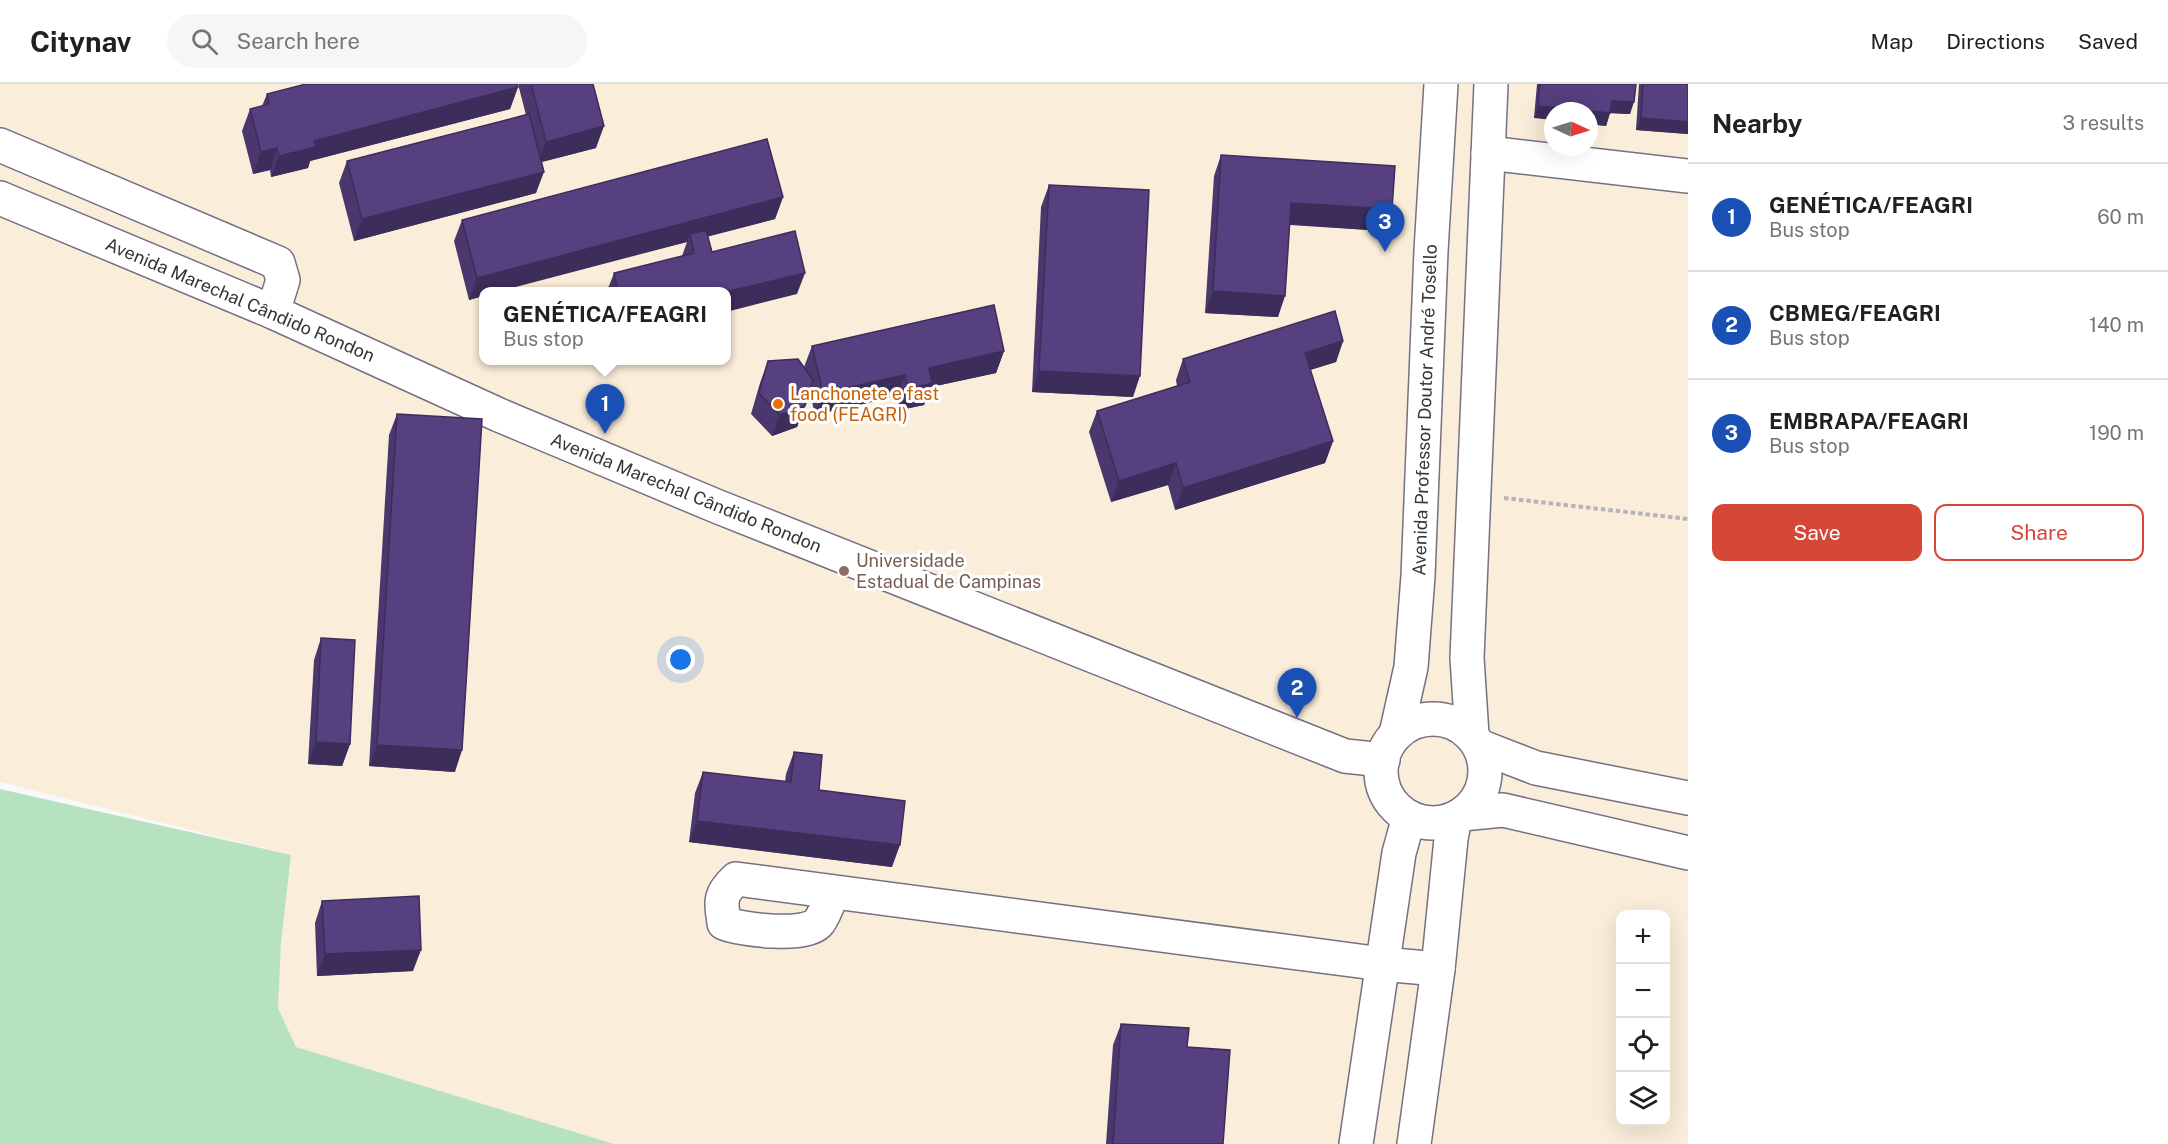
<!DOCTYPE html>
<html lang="en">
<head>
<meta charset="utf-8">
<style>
	body { margin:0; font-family:"Public Sans",sans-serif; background:#f6f6f6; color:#202124 }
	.controls { position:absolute; right:18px; bottom:18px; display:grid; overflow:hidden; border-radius:12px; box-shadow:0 6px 24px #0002 }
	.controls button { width:54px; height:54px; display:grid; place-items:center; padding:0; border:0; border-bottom:2px solid #e0e0e0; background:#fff; color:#202124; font:30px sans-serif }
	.compass { position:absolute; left:1544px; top:18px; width:54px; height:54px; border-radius:50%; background:#fff; box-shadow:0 6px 24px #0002; rotate:94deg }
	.you { position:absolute; left:681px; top:576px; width:21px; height:21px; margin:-15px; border:4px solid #fff; border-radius:50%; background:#1a73e8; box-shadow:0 0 0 9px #1a73e833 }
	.badge { display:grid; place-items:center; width:39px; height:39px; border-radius:50%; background:#d54837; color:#fff; font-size:20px; font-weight:700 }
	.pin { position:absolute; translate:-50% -50px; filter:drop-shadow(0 2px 3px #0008) }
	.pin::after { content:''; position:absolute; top:32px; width:21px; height:18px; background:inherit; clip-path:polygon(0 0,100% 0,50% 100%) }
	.popup { position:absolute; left:479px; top:203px; width:252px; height:78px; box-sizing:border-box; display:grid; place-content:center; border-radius:12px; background:#fff; filter:drop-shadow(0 2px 4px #0005); font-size:20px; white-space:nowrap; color:#757577 }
	.popup b { font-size:22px; color:#202124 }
	.popup::after { content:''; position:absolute; left:50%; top:100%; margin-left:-12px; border:12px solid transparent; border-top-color:#fff }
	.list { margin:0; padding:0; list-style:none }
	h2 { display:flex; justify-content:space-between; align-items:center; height:78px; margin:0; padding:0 24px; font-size:26px }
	h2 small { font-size:20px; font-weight:400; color:#757577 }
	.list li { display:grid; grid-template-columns:39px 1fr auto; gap:18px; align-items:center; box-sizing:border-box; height:108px; padding:0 24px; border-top:2px solid #e0e0e0 }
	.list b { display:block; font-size:22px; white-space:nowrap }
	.list p { margin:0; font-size:20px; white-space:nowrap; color:#757577 }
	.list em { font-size:20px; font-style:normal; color:#757577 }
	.actions { display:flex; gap:12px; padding:18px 24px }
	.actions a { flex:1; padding:14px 0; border:2px solid #d54837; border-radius:12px; text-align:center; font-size:21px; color:#d54837 }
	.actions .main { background:#d54837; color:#fff }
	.icon { flex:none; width:33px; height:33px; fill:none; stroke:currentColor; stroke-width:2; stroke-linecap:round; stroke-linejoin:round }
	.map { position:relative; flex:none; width:1688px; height:1060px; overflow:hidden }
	header { display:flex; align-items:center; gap:36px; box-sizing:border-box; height:84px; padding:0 30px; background:#fff; border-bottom:2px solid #e0e0e0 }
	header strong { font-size:28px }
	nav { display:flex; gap:33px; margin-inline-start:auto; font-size:21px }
	.search { width:420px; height:54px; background:#f6f6f6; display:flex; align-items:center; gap:15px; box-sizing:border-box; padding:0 21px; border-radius:33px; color:#757577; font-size:22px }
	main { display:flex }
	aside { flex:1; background:#fff }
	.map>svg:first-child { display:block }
	.education { fill:#faedd9; fill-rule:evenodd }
	.green { fill:#b7e2c0 }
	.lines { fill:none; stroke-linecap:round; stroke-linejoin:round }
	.minor-casing { stroke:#757183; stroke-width:36 }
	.path { stroke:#b5b4ba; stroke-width:4; stroke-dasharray:4.5 3; stroke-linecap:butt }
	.minor { stroke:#fff; stroke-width:33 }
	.wall { fill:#4a376e }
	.shaded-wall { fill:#3c2d5a }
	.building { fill:#564080; stroke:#3c2d5a; stroke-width:1.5 }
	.food-dot { fill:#e8710a; stroke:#fff; stroke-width:2 }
	.education-dot { fill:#8d6e63; stroke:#fff; stroke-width:2 }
	.labels { text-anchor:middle; stroke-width:6; stroke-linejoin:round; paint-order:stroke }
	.street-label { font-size:18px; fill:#36343c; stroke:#fff }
	.food-label { font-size:18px; fill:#c56008; stroke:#fff; text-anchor:start }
	.education-label { font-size:18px; fill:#785e54; stroke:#fff; text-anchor:start }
</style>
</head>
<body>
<header>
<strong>Citynav</strong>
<div class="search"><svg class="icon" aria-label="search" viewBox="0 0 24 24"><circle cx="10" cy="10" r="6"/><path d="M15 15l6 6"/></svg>Search here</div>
<nav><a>Map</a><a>Directions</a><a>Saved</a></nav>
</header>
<main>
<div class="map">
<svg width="1688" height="1060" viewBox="0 0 1688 1060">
	<rect width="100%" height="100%" fill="#f9f8fd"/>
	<path class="education" d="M 0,0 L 1688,0 L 1688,1060 L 614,1060 L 296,963 L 278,924 L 281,859 L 291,771 L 0,698 ZM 1553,27 L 1589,27 L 1589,63 L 1553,63 ZM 484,208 L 726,208 L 726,276 L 484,276 ZM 1620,830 L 1666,830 L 1666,1038 L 1620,1038 Z"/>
	<polygon class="green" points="0,705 291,771 281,859 278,924 296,963 614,1060 0,1060"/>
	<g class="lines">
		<defs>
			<g id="minor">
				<polyline points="0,61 278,179 283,196 273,228"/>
				<polyline points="1488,69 1688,92"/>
				<polyline points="0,114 273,228 499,331 716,422 1345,672 1383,676"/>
				<circle cx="1433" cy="687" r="52"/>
				<polyline points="1396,650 1411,583 1418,492 1431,167 1441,0"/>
				<polyline points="1472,651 1467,574 1491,0"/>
				<polyline points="1479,662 1536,684 1688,714"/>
				<polyline points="1462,730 1503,726 1688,769"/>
				<path d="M 833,808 C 829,817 825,830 819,838 C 808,854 741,846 724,839 C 721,817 719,811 736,795 L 1382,880 L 1438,885"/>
				<polyline points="1356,1060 1399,769 1409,733"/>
				<polyline points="1414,1060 1438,885 1451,755 1455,734"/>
			</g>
		</defs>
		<use href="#minor" class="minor-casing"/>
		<polyline class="path" points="1504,414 1688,435"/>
		<use href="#minor" class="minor"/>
	</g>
	<g class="wall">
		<polygon points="518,0 593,0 596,64 541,78 536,109 354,157 339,99 347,77 526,31"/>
		<polygon points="1537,0 1636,0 1630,30 1610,29 1606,42 1589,40 1589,27 1534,34"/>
		<polygon points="1639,0 1688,0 1688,50 1636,46"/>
		<polygon points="518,3 510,25 310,77 308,84 271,93 270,86 253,90 242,47 250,25 262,22 267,10"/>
		<polygon points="1221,71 1384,147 1290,141 1278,233 1205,229 1214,92"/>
		<polygon points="1049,101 1133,313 1032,308 1041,123"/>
		<polygon points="783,113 775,135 708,152 712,168 797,210 726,207 607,207 614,189 682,172 687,158 483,207 483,212 469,216 454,157 462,136"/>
		<polygon points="1343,257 1336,278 1310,286 1333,357 1325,379 1175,426 1168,401 1111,418 1089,348 1097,327 1177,302 1176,296 1183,275"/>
		<polygon points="812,262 1004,267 996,289 931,303 924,321 900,326 897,312 815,331 810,308 797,343 772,352 751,330 760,299 768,277 804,283"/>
		<polygon points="397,330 455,688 369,682 389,351"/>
		<polygon points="321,554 350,660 342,682 308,680 314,576"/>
		<polygon points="794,668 819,706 892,783 689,758 695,709 703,688 785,698 786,690"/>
		<polygon points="322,817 413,887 317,892 315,839"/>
		<polygon points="1121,940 1187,963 1223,1060 1106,1060 1113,961"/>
	</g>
	<g class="shaded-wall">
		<polygon points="518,3 510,25 310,77 308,84 271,93 279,72 314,57"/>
		<polygon points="1612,17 1634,18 1630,30 1607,29"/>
		<polygon points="1538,22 1586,27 1553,27 1553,36 1534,34"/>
		<polygon points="1589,27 1610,29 1606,42 1589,40"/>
		<polygon points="1641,34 1688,38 1688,50 1636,46"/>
		<polygon points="604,42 596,64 538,79 546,58"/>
		<polygon points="277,64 270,86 253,90 261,68"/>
		<polygon points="544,88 536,109 354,157 362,135"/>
		<polygon points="783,113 775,135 691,157 690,150 687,158 500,207 483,207 483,212 469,216 477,194"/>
		<polygon points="1291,119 1392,125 1384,147 1284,140"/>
		<polygon points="805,189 797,210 726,228 726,208"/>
		<polygon points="1213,207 1285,212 1278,233 1205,229"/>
		<polygon points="1343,257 1336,278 1297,290 1305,269"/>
		<polygon points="1004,267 996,289 931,303 924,321 900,326 908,305 929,284"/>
		<polygon points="1039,287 1140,292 1133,313 1032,308"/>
		<polygon points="905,291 897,312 815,331 823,309"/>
		<polygon points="805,322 797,343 772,352 780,331"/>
		<polygon points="1333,357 1325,379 1175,426 1183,404"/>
		<polygon points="1176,379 1168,401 1111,418 1119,397"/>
		<polygon points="316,658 350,660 342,682 308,680"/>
		<polygon points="377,661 462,666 455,688 369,682"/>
		<polygon points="697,737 900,761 892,783 689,758"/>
		<polygon points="421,866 413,887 317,892 325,870"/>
	</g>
	<g class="building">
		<polygon points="306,0 517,0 518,3 314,57 316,63 279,72 277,64 261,68 250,25 269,20 267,10"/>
		<polygon points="531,0 593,0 604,42 546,58"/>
		<polygon points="1540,0 1636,0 1634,18 1612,17 1610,29 1538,22"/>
		<polygon points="1643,0 1688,0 1688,38 1641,34"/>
		<polygon points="529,30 544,88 362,135 347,77"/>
		<polygon points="767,55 783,113 477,194 462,136"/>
		<polygon points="1221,71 1395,82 1392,125 1291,119 1285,212 1213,207"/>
		<polygon points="1049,101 1149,106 1140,292 1039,287"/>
		<polygon points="706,146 712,168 795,147 805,189 726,208 726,207 618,207 614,189 694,169 690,150"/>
		<polygon points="994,221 1004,267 929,284 932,299 908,305 905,291 823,309 812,262"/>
		<polygon points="1335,227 1343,257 1305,269 1333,357 1183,404 1176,379 1119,397 1097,327 1190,298 1183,275"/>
		<polygon points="798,275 813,296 805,322 780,331 759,309 768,277"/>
		<polygon points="397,330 482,335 462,666 377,661"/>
		<polygon points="321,554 355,556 350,660 316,658"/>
		<polygon points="794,668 822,671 819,706 905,717 900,761 697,737 703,688 791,698"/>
		<polygon points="419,812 421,866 325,870 322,817"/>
		<polygon points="1121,940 1189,944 1187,963 1230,966 1223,1060 1113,1060"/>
	</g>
	<circle class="food-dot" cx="778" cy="320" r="6"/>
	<circle class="education-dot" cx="844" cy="487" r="6"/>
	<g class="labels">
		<g class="street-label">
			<text transform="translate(240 216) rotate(23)" y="6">Avenida Marechal Cândido Rondon</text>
			<text transform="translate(1425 326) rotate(-88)" y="6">Avenida Professor Doutor André Tosello</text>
			<text transform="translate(686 409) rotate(22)" y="6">Avenida Marechal Cândido Rondon</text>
		</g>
		<g class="food-label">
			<text x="790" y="316">Lanchonete e fast<tspan x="790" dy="21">food (FEAGRI)</tspan></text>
		</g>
		<g class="education-label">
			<text x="856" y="483">Universidade<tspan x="856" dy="21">Estadual de Campinas</tspan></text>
		</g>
	</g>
</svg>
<div class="controls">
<button>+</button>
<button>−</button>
<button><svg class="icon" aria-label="locate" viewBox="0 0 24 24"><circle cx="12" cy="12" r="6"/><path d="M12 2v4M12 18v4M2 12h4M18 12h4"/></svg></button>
<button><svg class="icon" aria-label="layers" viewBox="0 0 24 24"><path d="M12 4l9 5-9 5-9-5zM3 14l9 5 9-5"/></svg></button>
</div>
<svg class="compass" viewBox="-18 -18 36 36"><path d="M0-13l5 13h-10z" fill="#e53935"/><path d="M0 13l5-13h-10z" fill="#757577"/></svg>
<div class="you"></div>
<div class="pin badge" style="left:605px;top:350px;background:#1a4fb4">1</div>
<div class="popup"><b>GENÉTICA/FEAGRI</b>Bus stop</div>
<div class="pin badge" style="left:1297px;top:634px;background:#1a4fb4">2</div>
<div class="pin badge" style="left:1385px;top:168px;background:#1a4fb4">3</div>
</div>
<aside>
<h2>Nearby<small>3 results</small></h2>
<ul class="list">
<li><span class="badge" style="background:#1a4fb4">1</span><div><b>GENÉTICA/FEAGRI</b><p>Bus stop</p></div><em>60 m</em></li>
<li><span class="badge" style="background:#1a4fb4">2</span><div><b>CBMEG/FEAGRI</b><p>Bus stop</p></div><em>140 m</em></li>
<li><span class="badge" style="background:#1a4fb4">3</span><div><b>EMBRAPA/FEAGRI</b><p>Bus stop</p></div><em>190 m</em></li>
</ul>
<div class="actions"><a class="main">Save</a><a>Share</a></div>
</aside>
</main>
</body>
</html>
